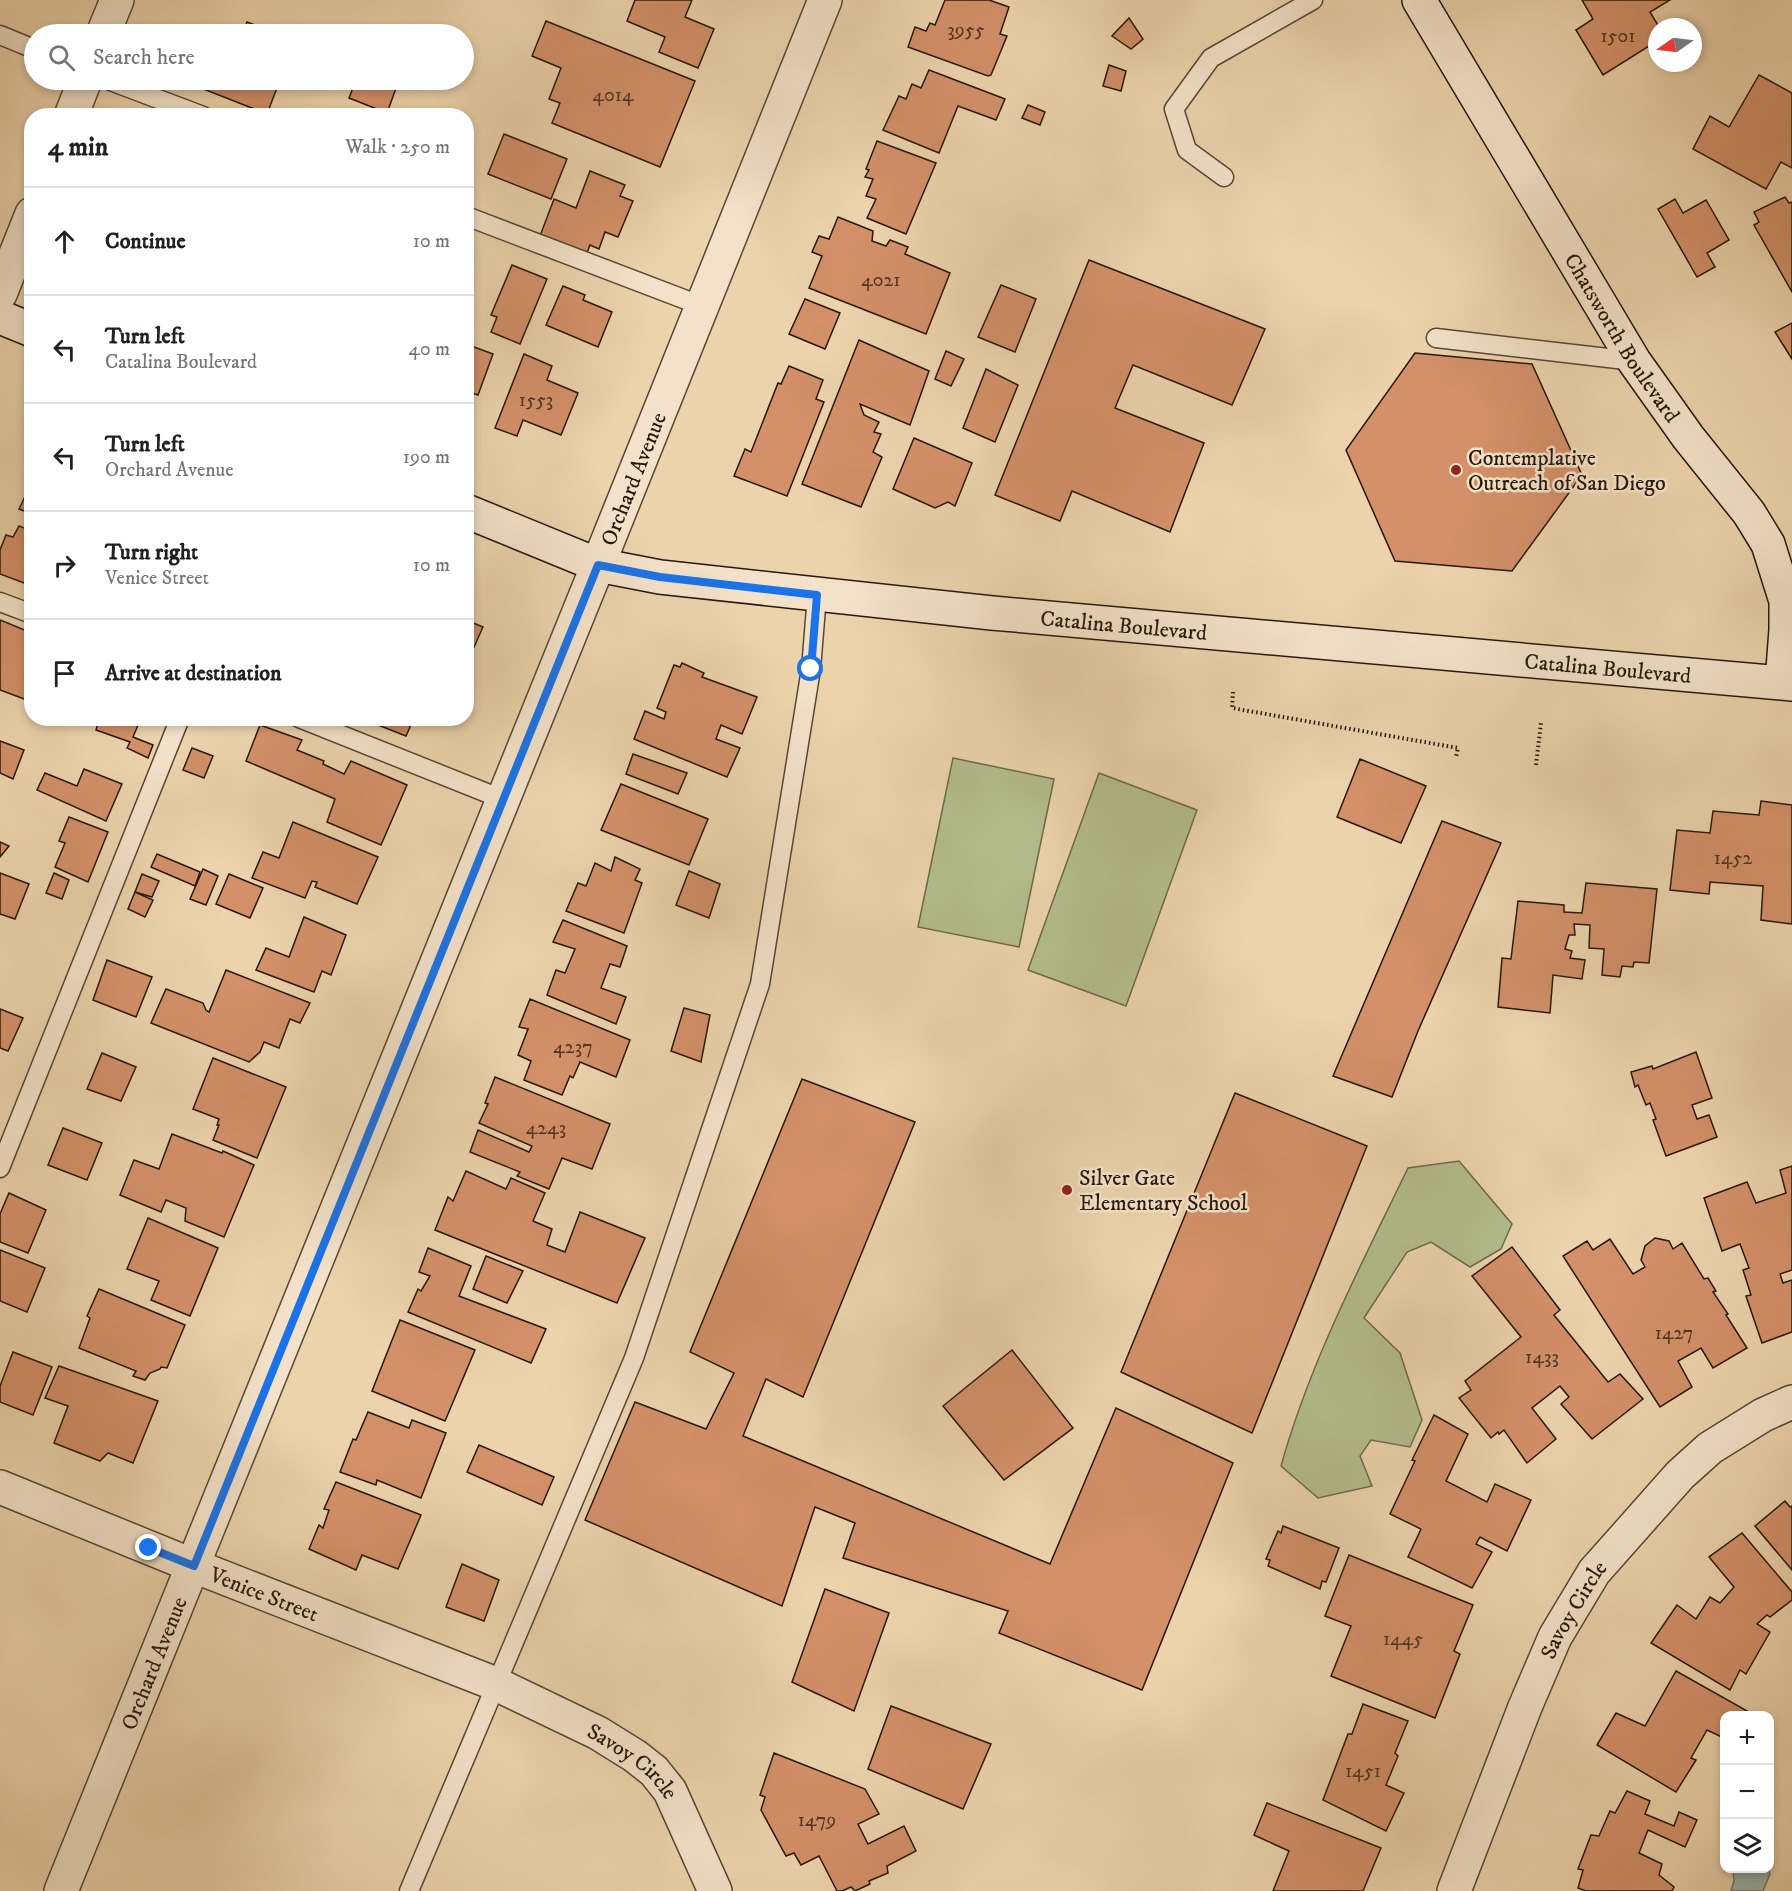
<!DOCTYPE html>
<html lang="en">
<head>
<meta charset="utf-8">
<style>
	body { margin:0; font-family:"IM FELL DW Pica",serif; background:#f6f6f6; color:#202124 }
	.controls { position:absolute; right:18px; bottom:18px; display:grid; overflow:hidden; border-radius:12px; box-shadow:0 3px 9px #0003 }
	.controls button { width:54px; height:54px; display:grid; place-items:center; padding:0; border:0; border-bottom:2px solid #e0e0e0; background:#fff; color:#202124; font:30px sans-serif }
	.compass { position:absolute; left:1648px; top:18px; width:54px; height:54px; border-radius:50%; background:#fff; box-shadow:0 3px 9px #0003; rotate:256deg }
	.stop { position:absolute; width:18px; height:18px; margin:-14px; border:4px solid #1a73e8; border-radius:50%; background:#fff }
	.stop.end { background:#1a73e8; border-color:#fff; box-shadow:0 2px 6px #0008 }
	.list { margin:0; padding:0; list-style:none }
	h2 { display:flex; justify-content:space-between; align-items:center; height:78px; margin:0; padding:0 24px; font-size:26px }
	h2 small { font-size:20px; font-weight:400; color:#757577 }
	.list li { display:grid; grid-template-columns:39px 1fr auto; gap:18px; align-items:center; box-sizing:border-box; height:108px; padding:0 24px; border-top:2px solid #e0e0e0 }
	.list b { display:block; font-size:22px; white-space:nowrap }
	.list p { margin:0; font-size:20px; white-space:nowrap; color:#757577 }
	.list em { font-size:20px; font-style:normal; color:#757577 }
	.icon { flex:none; width:33px; height:33px; fill:none; stroke:currentColor; stroke-width:2; stroke-linecap:round; stroke-linejoin:round }
	.map { position:relative; flex:none; width:1792px; height:1891px; overflow:hidden }
	.search { position:absolute; background:#fff; box-shadow:0 3px 9px #0003; left:24px; top:24px; width:450px; height:66px; display:flex; align-items:center; gap:15px; box-sizing:border-box; padding:0 21px; border-radius:33px; color:#757577; font-size:22px }
	.panel { position:absolute; background:#fff; box-shadow:0 3px 9px #0003; left:24px; top:108px; width:450px; height:618px; border-radius:24px }
	.map>svg:first-child { display:block }
	.green { fill:#b3bd8d; stroke:#6d6a4c; stroke-width:1.5 }
	.water { fill:#9ab7b0; stroke:#6c776e; stroke-width:1.5 }
	.building { fill:#d39069; stroke:#27180c; stroke-width:1.5 }
	.lines { fill:none; stroke-linecap:round; stroke-linejoin:round }
	.service-casing { stroke:#584734; stroke-width:21 }
	.minor-casing { stroke:#584734; stroke-width:36 }
	.tertiary-casing { stroke:#584734; stroke-width:36 }
	.secondary-casing { stroke:#27180c; stroke-width:36 }
	.path { stroke:#27180c; stroke-width:4; stroke-dasharray:1.5 3; stroke-linecap:butt }
	.service { stroke:#f3e2c9; stroke-width:18 }
	.minor { stroke:#f3e2c9; stroke-width:33 }
	.tertiary { stroke:#f3e2c9; stroke-width:33 }
	.secondary { stroke:#f3e2c9; stroke-width:33 }
	.route { stroke:#1a73e8; stroke-width:8 }
	.poi-dot { fill:#8f2418; stroke:#f3e2c9; stroke-width:2 }
	.labels { text-anchor:middle; stroke-width:5; stroke-linejoin:round; paint-order:stroke }
	.number-label { font-size:20px; fill:#523623 }
	.street-label { font-size:22px; fill:#27180c; stroke:#f3e2c9 }
	.poi-label { font-size:22px; fill:#27180c; stroke:#f3e2c9; text-anchor:start }
</style>
</head>
<body>
<div class="map">
<svg width="1792" height="1891" viewBox="0 0 1792 1891">
	<rect width="100%" height="100%" fill="#ecd3ac"/>
	<filter id="stains"><feTurbulence type="fractalNoise" baseFrequency=".00333" numOctaves="4"/><feColorMatrix values="0 0 0 0 .2 0 0 0 0 .09 0 0 0 0 .02 0 0 0 .5 -.17"/></filter>
	<radialGradient id="worn" r=".72"><stop offset=".6" stop-color="#630" stop-opacity="0"/><stop offset="1" stop-color="#630" stop-opacity=".3"/></radialGradient>
	<g class="green">
		<polygon points="953,758 1054,779 1019,947 918,927"/>
		<polygon points="1099,773 1197,810 1126,1006 1028,970"/>
		<path d="M 1459,1161 L 1512,1224 L 1501,1249 L 1470,1267 L 1431,1242 L 1407,1252 L 1364,1318 L 1400,1353 L 1422,1420 L 1410,1447 L 1371,1440 L 1360,1456 L 1372,1486 L 1318,1498 L 1281,1466 C 1310,1362 1361,1265 1408,1168 Z"/>
	</g>
	<polygon class="water" points="1733,1869 1768,1869 1770,1874 1763,1891 1731,1891 1734,1881"/>
	<g class="building">
		<polygon points="635,0 692,0 685,17 714,29 698,68 659,52 665,37 627,21"/>
		<polygon points="945,0 989,0 1009,7 1000,34 1007,36 991,75 988,76 908,47 915,27 926,31 930,23 935,25"/>
		<polygon points="1582,0 1670,0 1650,12 1659,27 1657,27 1657,41 1603,75 1576,30 1593,19"/>
		<polygon points="1129,18 1143,39 1131,49 1112,36"/>
		<polygon points="546,21 695,81 660,167 552,123 560,103 549,99 561,68 532,56"/>
		<polygon points="247,22 279,34 242,34"/>
		<polygon points="1109,65 1126,71 1121,91 1103,86"/>
		<polygon points="929,70 1005,99 996,120 958,106 939,153 883,130 899,96 906,99 912,84 921,88"/>
		<polygon points="1759,75 1792,93 1792,168 1781,162 1766,189 1693,149 1710,116 1729,127"/>
		<polygon points="184,80 280,80 267,114 183,81"/>
		<polygon points="356,80 399,80 387,113 349,98"/>
		<polygon points="1028,105 1045,112 1040,125 1022,118"/>
		<polygon points="504,134 567,159 551,199 488,174"/>
		<polygon points="877,141 936,163 906,234 867,218 876,199 866,196 873,179 865,177 869,170 866,169"/>
		<polygon points="590,171 625,185 620,196 633,201 618,237 605,232 599,249 590,245 586,255 540,236 554,199 576,208"/>
		<polygon points="1785,197 1789,203 1792,202 1792,292 1754,225 1759,222 1754,212"/>
		<polygon points="1675,199 1683,213 1706,200 1729,240 1707,253 1715,267 1697,277 1658,209"/>
		<polygon points="838,217 873,231 872,241 886,246 890,240 908,247 905,254 950,273 926,334 809,288 822,256 812,252 819,236 829,239"/>
		<polygon points="1089,260 1265,329 1232,405 1133,365 1115,408 1204,443 1170,532 1072,491 1060,521 995,495"/>
		<polygon points="512,265 547,279 520,344 491,332 497,317 491,315"/>
		<polygon points="1001,285 1036,299 1015,352 978,337"/>
		<polygon points="563,286 585,295 583,300 612,312 598,347 546,325"/>
		<polygon points="805,299 840,313 825,349 789,334"/>
		<polygon points="1792,323 1792,359 1775,332"/>
		<polygon points="859,340 929,371 910,425 860,404 864,415 879,422 874,432 881,434 873,452 882,457 861,507 802,484"/>
		<polygon points="466,344 493,354 478,395 466,391"/>
		<polygon points="946,351 964,359 951,386 935,379"/>
		<polygon points="1415,353 1532,364 1582,475 1512,571 1395,561 1346,450"/>
		<polygon points="524,354 552,366 547,380 578,393 561,435 523,420 517,436 495,428"/>
		<polygon points="789,366 823,380 816,399 824,402 787,496 734,476 745,449 751,452 778,383 781,384"/>
		<polygon points="986,369 1018,385 995,442 963,428"/>
		<polygon points="914,438 972,463 955,506 948,502 935,508 893,489"/>
		<polygon points="32,471 32,514 19,509 30,486 26,484"/>
		<polygon points="19,526 32,531 32,586 0,574 0,550 6,535 13,537"/>
		<polygon points="0,620 32,633 32,702 0,690"/>
		<polygon points="466,620 483,627 466,665"/>
		<polygon points="682,663 704,673 702,677 757,697 742,734 721,725 716,739 740,748 727,777 634,739 645,711 664,719 666,712 657,708 674,665 680,667"/>
		<polygon points="89,718 141,718 133,737 153,745 148,758 127,748 130,742 96,730 98,723"/>
		<polygon points="375,718 414,718 406,736 373,723"/>
		<polygon points="260,725 302,740 297,750 324,761 323,764 344,774 351,761 407,785 381,845 327,822 335,799 246,761"/>
		<polygon points="0,741 24,750 13,779 0,773"/>
		<polygon points="192,748 213,756 204,778 183,770"/>
		<polygon points="633,754 687,773 678,794 626,774"/>
		<polygon points="1360,759 1426,786 1401,843 1337,817"/>
		<polygon points="84,769 122,784 106,821 37,790 45,773 77,786"/>
		<polygon points="621,784 708,819 689,865 601,830"/>
		<polygon points="1761,801 1792,805 1792,924 1761,920 1763,886 1710,882 1709,894 1670,890 1677,830 1710,833 1713,811 1759,815"/>
		<polygon points="69,817 108,832 88,882 55,867 65,843 59,841"/>
		<polygon points="1442,821 1501,843 1418,1031 1392,1097 1333,1076"/>
		<polygon points="293,822 378,857 357,904 315,887 317,882 312,881 305,898 252,878 263,852 279,858"/>
		<polygon points="0,842 9,846 0,857"/>
		<polygon points="157,854 200,872 195,886 151,867"/>
		<polygon points="615,857 640,869 635,880 642,883 624,933 566,911 578,883 586,886 595,863 611,871"/>
		<polygon points="203,869 218,876 206,905 190,899"/>
		<polygon points="689,871 720,884 709,918 676,905"/>
		<polygon points="0,873 29,884 15,919 0,914"/>
		<polygon points="54,873 69,880 62,899 46,893"/>
		<polygon points="142,874 159,881 152,897 135,892"/>
		<polygon points="229,874 263,888 250,918 216,904"/>
		<polygon points="1586,883 1657,889 1649,963 1634,962 1633,967 1622,966 1620,977 1602,975 1604,949 1589,948 1590,925 1574,924 1575,935 1569,935 1565,949 1572,951 1570,958 1585,960 1582,979 1553,975 1550,1013 1498,1007 1502,958 1511,959 1518,901 1564,905 1564,912 1582,913"/>
		<polygon points="135,892 153,900 145,917 128,909"/>
		<polygon points="304,917 346,935 331,975 322,971 314,992 256,970 266,948 289,957"/>
		<polygon points="563,920 627,946 620,967 610,964 601,988 626,997 616,1024 547,995 556,970 565,973 575,949 553,942"/>
		<polygon points="107,960 152,977 136,1017 93,1000"/>
		<polygon points="226,970 310,1003 300,1023 290,1019 279,1048 264,1042 260,1052 249,1062 151,1023 166,989 203,1003 206,1010 209,1012"/>
		<polygon points="530,999 630,1040 616,1077 580,1062 573,1078 570,1076 562,1095 524,1080 531,1061 518,1055 528,1029 519,1027"/>
		<polygon points="684,1008 710,1015 701,1062 671,1051"/>
		<polygon points="0,1009 23,1018 8,1051 0,1048"/>
		<polygon points="1696,1052 1712,1098 1692,1105 1697,1119 1709,1115 1717,1137 1666,1156 1653,1120 1656,1119 1650,1103 1646,1105 1638,1085 1635,1087 1631,1072 1652,1066 1653,1069"/>
		<polygon points="102,1053 136,1067 121,1101 87,1089"/>
		<polygon points="213,1058 286,1087 257,1158 213,1140 219,1125 217,1125 219,1119 193,1109"/>
		<polygon points="495,1077 610,1124 592,1169 562,1158 549,1189 517,1176 520,1172 470,1152 478,1130 529,1152 532,1146 479,1123 488,1104 485,1103"/>
		<polygon points="802,1079 915,1122 803,1397 766,1379 743,1436 1050,1564 1116,1408 1233,1463 1142,1690 999,1633 1008,1611 843,1558 855,1523 815,1507 782,1606 585,1520 635,1402 706,1429 734,1373 690,1352"/>
		<polygon points="1235,1093 1367,1146 1252,1433 1121,1372"/>
		<polygon points="63,1128 102,1143 87,1180 48,1165"/>
		<polygon points="172,1134 222,1153 223,1151 254,1165 224,1237 185,1221 186,1208 166,1200 161,1212 120,1195 134,1160 159,1169"/>
		<polygon points="1792,1166 1792,1270 1780,1274 1783,1283 1792,1280 1792,1332 1762,1343 1746,1296 1751,1295 1743,1270 1749,1268 1740,1244 1722,1251 1704,1198 1747,1182 1756,1203 1786,1193 1780,1170"/>
		<polygon points="466,1171 506,1189 511,1178 545,1193 533,1221 552,1229 547,1245 565,1252 580,1212 645,1238 617,1303 435,1230 448,1197 453,1201"/>
		<polygon points="9,1193 46,1210 28,1253 0,1242 0,1214"/>
		<polygon points="148,1218 218,1248 190,1316 151,1300 159,1281 127,1269"/>
		<polygon points="1655,1238 1669,1241 1673,1249 1682,1243 1704,1279 1708,1278 1716,1291 1713,1292 1728,1314 1726,1315 1747,1348 1713,1368 1701,1348 1678,1361 1692,1387 1660,1407 1563,1256 1587,1241 1593,1250 1610,1239 1633,1274 1645,1267 1641,1260 1645,1246"/>
		<polygon points="1512,1247 1560,1310 1554,1315 1608,1382 1620,1374 1643,1399 1592,1439 1561,1404 1569,1397 1560,1386 1532,1408 1556,1439 1527,1463 1504,1430 1499,1434 1498,1432 1491,1438 1459,1398 1471,1390 1465,1381 1521,1337 1472,1276"/>
		<polygon points="428,1248 471,1266 459,1296 546,1329 531,1363 408,1312 418,1289 421,1291 430,1276 419,1272"/>
		<polygon points="0,1250 45,1268 27,1312 0,1301"/>
		<polygon points="486,1256 523,1271 507,1303 473,1289"/>
		<polygon points="99,1289 185,1325 167,1368 161,1367 160,1369 150,1373 145,1380 133,1376 136,1371 79,1348 90,1318 87,1316"/>
		<polygon points="400,1320 475,1350 445,1421 372,1391"/>
		<polygon points="1012,1350 1073,1428 1004,1480 943,1406"/>
		<polygon points="13,1352 52,1367 33,1415 0,1402 0,1386"/>
		<polygon points="59,1366 158,1401 133,1463 108,1453 100,1461 54,1443 68,1406 45,1398"/>
		<polygon points="368,1412 409,1428 412,1420 446,1433 421,1498 377,1480 376,1485 340,1472 353,1439 356,1440"/>
		<polygon points="1434,1415 1468,1434 1446,1481 1487,1502 1495,1484 1531,1500 1507,1551 1480,1537 1476,1544 1492,1552 1472,1588 1408,1557 1421,1529 1390,1514 1415,1461 1412,1460"/>
		<polygon points="479,1445 554,1477 542,1505 467,1472"/>
		<polygon points="336,1482 421,1515 398,1569 362,1555 356,1570 309,1549 319,1525 323,1528 329,1510 324,1509"/>
		<polygon points="1785,1501 1790,1507 1792,1506 1792,1570 1755,1526"/>
		<polygon points="1283,1526 1339,1548 1326,1582 1322,1581 1320,1589 1268,1566 1270,1560 1266,1559 1278,1531 1281,1533"/>
		<polygon points="1742,1533 1792,1592 1792,1600 1770,1617 1767,1615 1757,1624 1770,1632 1746,1674 1740,1670 1730,1690 1651,1643 1677,1605 1696,1619 1710,1597 1720,1603 1734,1587 1709,1557"/>
		<polygon points="1349,1555 1473,1605 1454,1651 1460,1654 1435,1718 1331,1676 1351,1626 1325,1616"/>
		<polygon points="462,1564 499,1580 484,1621 446,1607"/>
		<polygon points="825,1589 889,1613 854,1711 792,1682"/>
		<polygon points="1676,1671 1749,1712 1747,1716 1724,1716 1724,1738 1707,1730 1691,1758 1696,1760 1676,1792 1597,1745 1616,1713 1645,1726"/>
		<polygon points="1363,1704 1408,1721 1395,1753 1398,1756 1386,1785 1404,1793 1386,1831 1323,1800 1348,1734 1352,1734"/>
		<polygon points="891,1706 991,1744 963,1809 868,1769"/>
		<polygon points="774,1753 865,1789 879,1814 858,1824 868,1844 904,1826 916,1851 887,1866 888,1873 869,1881 870,1884 855,1891 851,1887 842,1891 837,1891 819,1856 801,1865 794,1853 786,1856 761,1810 765,1797 760,1795"/>
		<polygon points="1627,1791 1650,1801 1645,1814 1674,1826 1679,1812 1697,1820 1685,1847 1648,1830 1639,1853 1662,1864 1659,1875 1674,1887 1672,1891 1586,1891 1578,1888 1583,1870 1578,1869 1591,1835 1599,1836 1610,1811 1615,1813"/>
		<polygon points="1267,1803 1381,1848 1363,1891 1273,1891 1289,1851 1254,1835"/>
	</g>
	<g class="lines">
		<defs>
			<g id="service">
				<polyline points="0,35 34,49"/>
				<polyline points="108,80 203,116"/>
				<polyline points="1224,177 1187,150 1174,109 1211,58 1313,0"/>
				<polyline points="466,216 702,306"/>
				<polyline points="1436,338 1634,361"/>
				<polyline points="0,602 32,614"/>
				<polyline points="299,718 502,799"/>
				<polyline points="0,1168 180,718"/>
				<polyline points="409,1891 634,1358 760,984 811,669 817,595"/>
			</g>
			<g id="minor">
				<polyline points="103,34 117,0"/>
				<polyline points="71,116 85,80"/>
				<polyline points="0,294 32,214"/>
				<path id="s1" d="M 598,565 L 825,0"/>
				<path id="s2" d="M 0,1487 L 194,1566 L 496,1684 L 598,1733 L 635,1756 L 654,1771 L 670,1791 L 715,1891"/>
				<path id="s3" d="M 1454,1891 L 1525,1707 L 1555,1637 L 1594,1572 L 1680,1475 L 1710,1448 L 1763,1415 L 1792,1402"/>
			</g>
			<g id="tertiary">
				<path id="s4" d="M 61,1891 L 598,565"/>
			</g>
			<g id="secondary">
				<path id="s5" d="M 1419,0 L 1634,361 L 1688,437 L 1749,513 L 1768,544 L 1786,601 L 1786,630 L 1782,682"/>
				<polyline points="0,317 32,330"/>
				<path id="s6" d="M 466,511 L 598,565 L 660,577 L 992,613 L 1792,684"/>
			</g>
		</defs>
		<use href="#service" class="service-casing"/>
		<use href="#minor" class="minor-casing"/>
		<use href="#tertiary" class="tertiary-casing"/>
		<use href="#secondary" class="secondary-casing"/>
		<g class="path">
			<polyline points="1233,692 1232,708 1458,748 1456,757"/>
			<polyline points="1536,765 1541,723"/>
		</g>
		<use href="#service" class="service"/>
		<use href="#minor" class="minor"/>
		<use href="#tertiary" class="tertiary"/>
		<use href="#secondary" class="secondary"/>
	</g>
	<g class="lines">
		<polyline class="route" points="149,1548 194,1566 598,565 660,577 817,595 811,669"/>
	</g>
	<g class="poi-dot">
		<circle cx="1456" cy="470" r="6"/>
		<circle cx="1067" cy="1190" r="6"/>
	</g>
	<g class="labels">
		<g class="number-label">
			<text x="966" y="36">3955</text>
			<text x="1618" y="42">1501</text>
			<text x="613" y="101">4014</text>
			<text x="881" y="286">4021</text>
			<text x="536" y="406">1553</text>
			<text x="1733" y="864">1452</text>
			<text x="573" y="1053">4237</text>
			<text x="546" y="1134">4243</text>
			<text x="1674" y="1339">1427</text>
			<text x="1542" y="1363">1433</text>
			<text x="1403" y="1645">1445</text>
			<text x="1363" y="1777">1451</text>
			<text x="817" y="1826">1479</text>
		</g>
		<g class="street-label">
			<text dy="8" stroke="none"><textPath href="#s5" startOffset="394">Chatsworth Boulevard</textPath></text>
			<text dy="8" stroke="none"><textPath href="#s1" startOffset="93">Orchard Avenue</textPath></text>
			<text dy="8" stroke="none"><textPath href="#s6" startOffset="672">Catalina Boulevard</textPath></text>
			<text dy="8" stroke="none"><textPath href="#s6" startOffset="1158">Catalina Boulevard</textPath></text>
			<text dy="8" stroke="none"><textPath href="#s2" startOffset="285">Venice Street</textPath></text>
			<text dy="8" stroke="none"><textPath href="#s3" startOffset="306">Savoy Circle</textPath></text>
			<text dy="8" stroke="none"><textPath href="#s4" startOffset="246">Orchard Avenue</textPath></text>
			<text dy="8" stroke="none"><textPath href="#s2" startOffset="692">Savoy Circle</textPath></text>
		</g>
		<g class="poi-label">
			<text x="1468" y="465">Contemplative<tspan x="1468" dy="25">Outreach of San Diego</tspan></text>
			<text x="1079" y="1185">Silver Gate<tspan x="1079" dy="25">Elementary School</tspan></text>
		</g>
	</g>
	<rect width="100%" height="100%" filter="url(#stains)"/>
	<rect width="100%" height="100%" fill="url(#worn)"/>
</svg>
<div class="controls">
<button>+</button>
<button>−</button>
<button><svg class="icon" aria-label="layers" viewBox="0 0 24 24"><path d="M12 4l9 5-9 5-9-5zM3 14l9 5 9-5"/></svg></button>
</div>
<svg class="compass" viewBox="-18 -18 36 36"><path d="M0-13l5 13h-10z" fill="#e53935"/><path d="M0 13l5-13h-10z" fill="#757577"/></svg>
<div class="stop" style="left:811px;top:669px"></div>
<div class="stop end" style="left:149px;top:1548px"></div>
<div class="search"><svg class="icon" aria-label="search" viewBox="0 0 24 24"><circle cx="10" cy="10" r="6"/><path d="M15 15l6 6"/></svg>Search here</div>
<section class="panel">
<h2>4 min<small>Walk · 250 m</small></h2>
<ul class="list">
<li><svg class="icon" aria-label="ahead" viewBox="0 0 24 24"><path d="M12 20V5M6 11l6-6 6 6"/></svg><div><b>Continue</b></div><em>10 m</em></li>
<li><svg class="icon" aria-label="left" viewBox="0 0 24 24"><path d="M17 20v-9H6M10 6l-5 5 5 5"/></svg><div><b>Turn left</b><p>Catalina Boulevard</p></div><em>40 m</em></li>
<li><svg class="icon" aria-label="left" viewBox="0 0 24 24"><path d="M17 20v-9H6M10 6l-5 5 5 5"/></svg><div><b>Turn left</b><p>Orchard Avenue</p></div><em>190 m</em></li>
<li><svg class="icon" aria-label="right" viewBox="0 0 24 24"><path d="M7 20v-9h11M14 6l5 5-5 5"/></svg><div><b>Turn right</b><p>Venice Street</p></div><em>10 m</em></li>
<li><svg class="icon" aria-label="arrive" viewBox="0 0 24 24"><path d="M6 21V4h12l-3 4 3 4H6"/></svg><div><b>Arrive at destination</b></div></li>
</ul>
</section>
</div>
</body>
</html>
